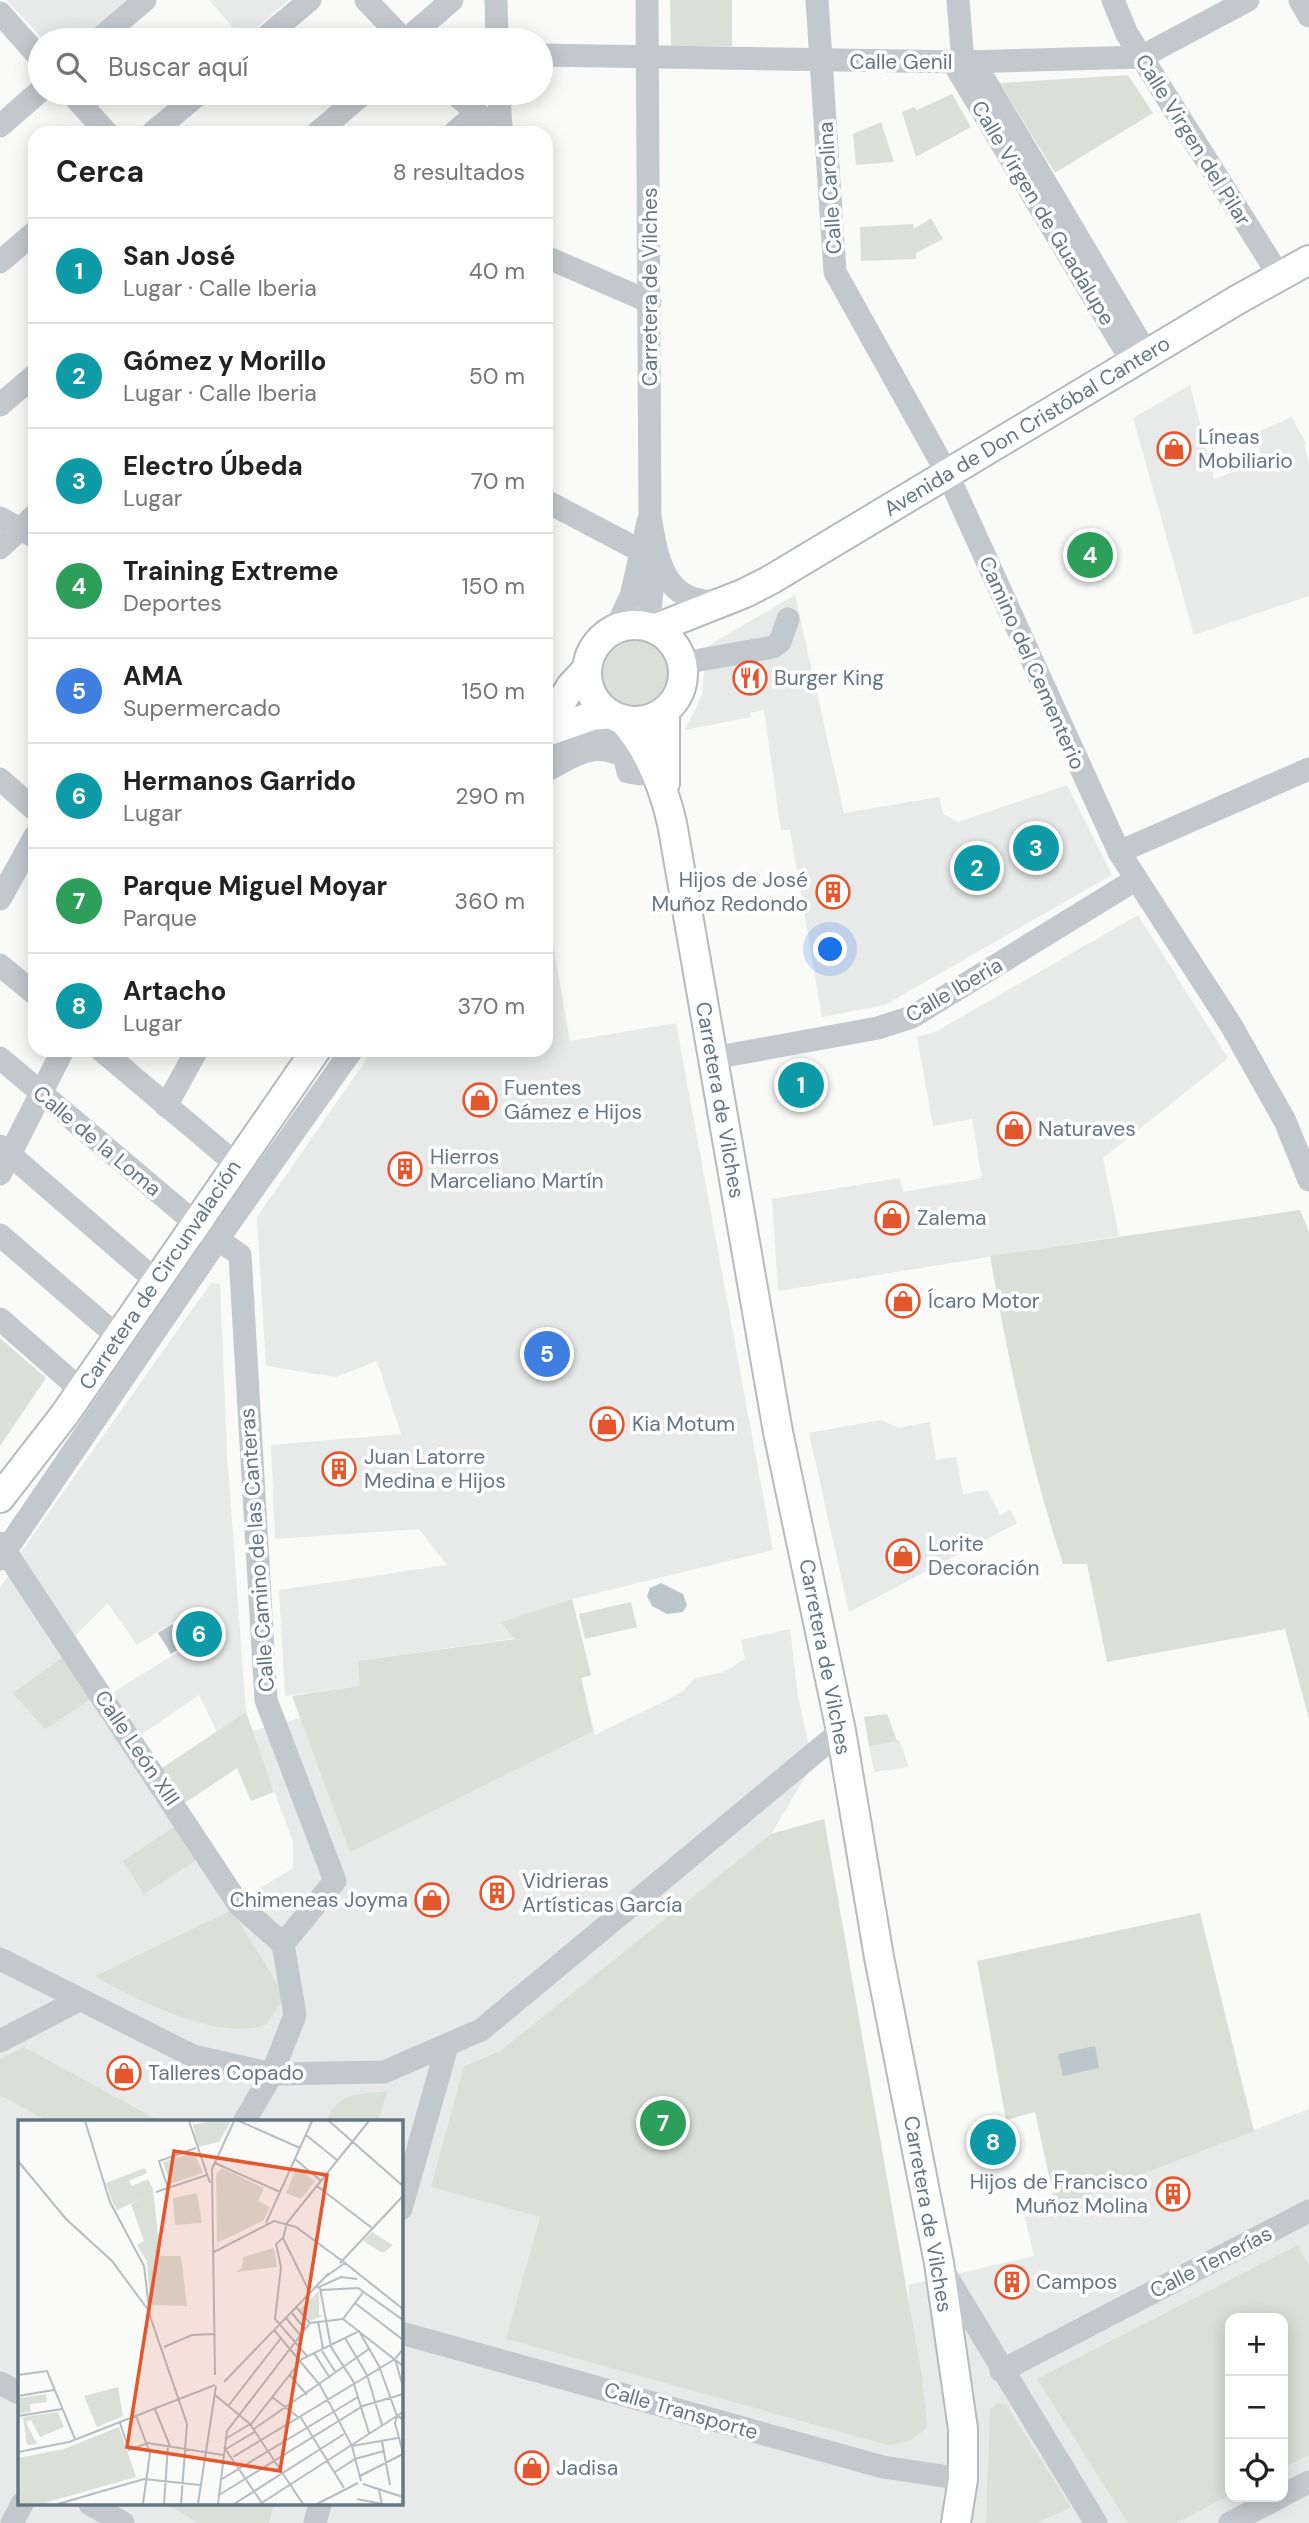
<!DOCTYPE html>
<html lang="es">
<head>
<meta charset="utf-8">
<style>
	body { margin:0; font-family:"DM Sans",sans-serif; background:#f2f2f2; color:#222 }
	.controls { position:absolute; right:21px; bottom:21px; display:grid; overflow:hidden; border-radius:14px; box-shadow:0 4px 18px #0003 }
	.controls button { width:63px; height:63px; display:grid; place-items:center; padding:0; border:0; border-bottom:2px solid #e0e0e0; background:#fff; color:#222; font:35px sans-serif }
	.you { position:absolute; left:831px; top:950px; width:24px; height:24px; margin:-18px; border:5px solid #fff; border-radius:50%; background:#1a73e8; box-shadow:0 0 0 10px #1a73e833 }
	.badge { display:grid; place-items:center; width:46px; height:46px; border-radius:50%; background:#e4572e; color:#fff; font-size:23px; font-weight:700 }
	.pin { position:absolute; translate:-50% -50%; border:4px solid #fff; box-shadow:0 2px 7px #0006 }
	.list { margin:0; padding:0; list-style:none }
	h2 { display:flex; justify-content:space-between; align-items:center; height:91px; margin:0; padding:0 28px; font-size:30px }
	h2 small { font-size:23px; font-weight:400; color:#767676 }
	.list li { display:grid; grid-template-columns:46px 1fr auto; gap:21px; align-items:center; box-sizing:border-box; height:105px; padding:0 28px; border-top:2px solid #e0e0e0 }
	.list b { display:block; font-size:26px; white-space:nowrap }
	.list p { margin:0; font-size:23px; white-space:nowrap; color:#767676 }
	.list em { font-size:23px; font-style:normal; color:#767676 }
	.icon { flex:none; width:38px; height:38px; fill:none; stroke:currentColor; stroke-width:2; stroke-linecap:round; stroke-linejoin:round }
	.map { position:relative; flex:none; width:1309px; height:2523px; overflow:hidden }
	.search { position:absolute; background:#fff; box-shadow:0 4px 18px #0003; left:28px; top:28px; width:525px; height:77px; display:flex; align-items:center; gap:18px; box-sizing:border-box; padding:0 24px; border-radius:38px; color:#767676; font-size:26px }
	.panel { position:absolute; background:#fff; box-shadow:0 4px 18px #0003; left:28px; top:126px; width:525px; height:931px; border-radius:21px }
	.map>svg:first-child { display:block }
	.built { fill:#e8e9e9; fill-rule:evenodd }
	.green { fill:#dadfd7 }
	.water { fill:#bbc7cb }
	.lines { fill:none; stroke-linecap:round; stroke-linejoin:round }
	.major-casing { stroke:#b5babe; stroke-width:32 }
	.minor { stroke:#c3c8cc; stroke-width:23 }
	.major { stroke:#fff; stroke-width:28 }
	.labels { text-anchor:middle; stroke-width:7; stroke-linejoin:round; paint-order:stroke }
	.street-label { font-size:21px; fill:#657683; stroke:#fff }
	.poi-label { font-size:21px; fill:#657683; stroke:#fff; text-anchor:start }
	.inset-road { fill:none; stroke:#b5bdc2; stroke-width:2 }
	.view { fill:#e4572e; fill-opacity:0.15; stroke:#e4572e; stroke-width:3.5 }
	.inset-edge { fill:none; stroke:#657683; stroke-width:3.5 }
</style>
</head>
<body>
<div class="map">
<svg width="1309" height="2523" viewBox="0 0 1309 2523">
	<rect width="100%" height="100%" fill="#fafaf8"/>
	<g class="built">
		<polygon points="6,0 129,0 82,40 44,40"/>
		<polygon points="209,0 289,0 243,39"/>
		<polygon points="1190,385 1214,479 1264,461 1253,434 1292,417 1306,444 1304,445 1309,463 1309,596 1194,635 1133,418"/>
		<polygon points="795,595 844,813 939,797 943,814 958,822 1067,785 1112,875 885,1005 822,1017 790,830 781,830 764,710 750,713 751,717 685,730 702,695 706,647"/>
		<polygon points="546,905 570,1041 676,1023 773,1550 572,1599 502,1622 516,1638 359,1661 361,1686 285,1696 279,1590 447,1565 419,1529 275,1539 271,1445 401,1434 377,1361 336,1377 266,1366 257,1217 373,1050 546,1050"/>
		<polygon points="1138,915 1228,1058 1103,1158 1119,1236 778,1291 772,1199 900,1178 903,1192 982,1178 972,1119 933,1126 917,1037 937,1031"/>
		<polygon points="211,1283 220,1284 227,1453 246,1712 217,1732 199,1695 141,1735 112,1693 183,1649 176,1620 137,1645 108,1603 74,1637 19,1555"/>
		<polygon points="881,1420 899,1428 930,1422 936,1460 956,1457 963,1494 987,1490 1000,1515 1010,1510 1017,1523 849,1612 809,1433"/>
		<path d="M 11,1572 L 244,1898 L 293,1868 L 293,1842 L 252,1731 L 300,1718 L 591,1675 L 581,1678 L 595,1735 L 667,1700 L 683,1691 L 695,1678 L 724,1672 L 745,1659 L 741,1640 L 790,1629 L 798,1696 L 813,1764 L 771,1834 L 500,2051 L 464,2066 L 432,2187 L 540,2217 L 507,2339 L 887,2445 L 903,2443 L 919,2435 L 908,2285 L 1034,2256 L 1025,2217 L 1309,2109 L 1309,2523 L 0,2523 L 0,1587 ZM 19,2122 L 401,2122 L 401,2504 L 19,2504 ZM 1230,2318 L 1283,2318 L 1283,2497 L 1230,2497 Z"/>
		<polygon points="899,1740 909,1767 874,1772 869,1746"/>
	</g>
	<g class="green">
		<polygon points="670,0 732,0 732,46 671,46"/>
		<polygon points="1128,75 1153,113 1055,173 1000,83"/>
		<polygon points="952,94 971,127 916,157 902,112 914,107 917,110"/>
		<polygon points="881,122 894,162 856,165 853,134"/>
		<polygon points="931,218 943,239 916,253 916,259 861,261 860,227 913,224 914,229"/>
		<circle cx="636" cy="671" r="35"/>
		<path d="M 1300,1210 L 1309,1232 L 1309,1719 L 1285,1629 L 1107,1662 L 1087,1564 L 1063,1564 C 1030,1464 1008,1359 990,1256 Z"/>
		<polygon points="0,1338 46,1378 0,1446"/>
		<polygon points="572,1599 591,1675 581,1678 593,1731 350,1852 292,1696 360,1686 358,1661 515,1639 501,1622"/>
		<polygon points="631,1602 637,1627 585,1639 579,1614"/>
		<polygon points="66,1655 93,1697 45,1729 13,1693"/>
		<polygon points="246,1712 274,1792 251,1801 237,1768 185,1803 162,1768"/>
		<polygon points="887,1714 897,1741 869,1746 864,1717"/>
		<path d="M 824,1819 L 922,2377 L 927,2426 C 916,2440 904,2444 887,2445 L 506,2339 L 540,2217 L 431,2187 L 464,2066 L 500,2051 L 771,1834 Z"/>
		<polygon points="177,1825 198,1859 144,1894 123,1861"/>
		<path d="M 232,1910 L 278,1985 L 281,2001 L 267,2024 C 225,2044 132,1999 95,1976 Z"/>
		<polygon points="1200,1913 1254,2131 1056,2207 1035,2112 1006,2120 977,1961"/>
		<polygon points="24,2047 161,2122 50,2122 0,2095 0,2059"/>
		<path d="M 387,2091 L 378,2122 L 326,2122 C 338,2091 357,2095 387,2091 Z"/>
		<polygon points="1298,2245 1309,2266 1309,2455 1283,2468 1283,2318 1230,2318 1230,2495 1176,2523 1128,2523 1037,2379"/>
		<polygon points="997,2403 1006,2405 1071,2507 1036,2523 986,2523 990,2409"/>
		<polygon points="166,2504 274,2504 269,2523 199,2523"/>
	</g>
	<g class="water">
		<polygon points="661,1583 683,1594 687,1605 683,1612 667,1614 652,1606 647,1596 650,1588"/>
		<polygon points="172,1624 181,1647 171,1654 158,1633"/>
		<polygon points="1095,2046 1099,2068 1063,2076 1058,2054"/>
	</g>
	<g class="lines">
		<defs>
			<g id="major">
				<circle cx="635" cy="673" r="48"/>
				<polyline points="654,629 745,593 772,579 1237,300 1309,260"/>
				<path d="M 622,719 C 649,748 663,785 672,823 L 778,1432 L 841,1731 L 879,1957 L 939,2263 L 963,2429 L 963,2479 L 956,2523"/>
				<polyline points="546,728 571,686 587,669"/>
				<polyline points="546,732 592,716 610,714"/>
				<polyline points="665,783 665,711"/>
				<polyline points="0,1498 65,1414 316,1050"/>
			</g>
		</defs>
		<use href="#major" class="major-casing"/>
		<g class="minor">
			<polyline points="366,0 404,40"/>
			<polyline points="496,0 497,40"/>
			<path d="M 647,0 L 650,516 C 657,559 664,605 719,601"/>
			<polyline points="817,0 835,272 947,473 1119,852 1231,1025 1285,1121 1309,1180"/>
			<polyline points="958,0 963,62"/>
			<polyline points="1113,0 1127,34 1280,277"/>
			<polyline points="1300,0 1309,16"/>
			<polyline points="0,13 40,58"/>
			<polyline points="98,40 145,0"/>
			<polyline points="262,40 310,0"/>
			<polyline points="429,40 415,32 452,0"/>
			<polyline points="541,55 963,62 1141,57 1248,0"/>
			<polyline points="953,62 1133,363"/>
			<polyline points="974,62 1147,354"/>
			<polyline points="71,93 107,133"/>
			<polyline points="454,93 483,118 501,124"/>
			<polyline points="499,93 501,133"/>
			<polyline points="0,126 40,91"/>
			<polyline points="152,133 200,93"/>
			<polyline points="317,133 364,93"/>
			<polyline points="454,133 477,113"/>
			<polyline points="546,257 650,302"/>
			<polyline points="0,262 35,232"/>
			<polyline points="0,405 35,375"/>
			<polyline points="546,501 639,550"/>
			<polyline points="0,518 35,537"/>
			<polyline points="0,548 35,515"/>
			<polyline points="648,627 656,556"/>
			<polyline points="615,630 631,596 648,522"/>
			<polyline points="683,663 773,647 780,642 788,619"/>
			<path d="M 546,757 L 570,737 L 603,727 C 629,732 633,752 640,774 L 628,772 L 625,758 C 598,738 571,757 546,771"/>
			<polyline points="0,779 35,810"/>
			<polyline points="1119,852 1309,769"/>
			<polyline points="0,899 35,836"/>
			<polyline points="0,965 35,994"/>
			<polyline points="101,1050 236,1164"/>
			<polyline points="0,1058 195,1223 240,1255 266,1700 335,1881 283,1944 295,2015 272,2074 244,2122"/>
			<polyline points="713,1058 878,1028 912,1017 1135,880"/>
			<polyline points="166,1106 197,1050"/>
			<polyline points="0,1146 155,1280"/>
			<polyline points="0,1174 63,1050"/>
			<polyline points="0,1235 117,1336"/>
			<polyline points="0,1319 81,1390"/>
			<polyline points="0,1543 239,1905 283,1944"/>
			<polyline points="0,1559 218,1239 352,1050"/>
			<polyline points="0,1959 193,2056 272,2074 384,2072 481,2030 841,1731"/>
			<polyline points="0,2041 79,2000"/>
			<polyline points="401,2209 447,2046"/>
			<polyline points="942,2269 1096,2523"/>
			<polyline points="401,2333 883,2467 963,2479"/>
			<polyline points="1001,2371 1309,2211"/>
			<polyline points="0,2383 19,2393"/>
			<polyline points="1283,2495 1309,2482"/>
			<polyline points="90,2504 123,2523"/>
			<polyline points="12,2523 22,2504"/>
			<polyline points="315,2523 320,2504"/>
			<polyline points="1230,2523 1280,2497"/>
		</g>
		<use href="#major" class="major"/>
	</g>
	<defs>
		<symbol id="shop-ring" viewBox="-11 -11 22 22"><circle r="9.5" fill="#fff" stroke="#e4572e" stroke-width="1.5"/><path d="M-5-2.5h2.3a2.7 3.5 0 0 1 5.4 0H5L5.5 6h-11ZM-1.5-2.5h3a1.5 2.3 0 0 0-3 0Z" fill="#e4572e"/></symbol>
		<symbol id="restaurant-ring" viewBox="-11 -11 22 22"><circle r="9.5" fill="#fff" stroke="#e4572e" stroke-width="1.5"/><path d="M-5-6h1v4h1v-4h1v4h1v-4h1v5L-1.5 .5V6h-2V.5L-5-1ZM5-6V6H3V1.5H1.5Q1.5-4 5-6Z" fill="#e4572e"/></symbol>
		<symbol id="building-ring" viewBox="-11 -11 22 22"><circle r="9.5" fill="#fff" stroke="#e4572e" stroke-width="1.5"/><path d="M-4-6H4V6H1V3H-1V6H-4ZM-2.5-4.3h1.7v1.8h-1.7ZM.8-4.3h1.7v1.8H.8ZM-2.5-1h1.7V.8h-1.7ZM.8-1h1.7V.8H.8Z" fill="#e4572e"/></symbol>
	</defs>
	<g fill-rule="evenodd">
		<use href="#shop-ring" x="1155" y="430" width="38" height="38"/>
		<use href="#restaurant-ring" x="731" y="659" width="38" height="38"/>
		<use href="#building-ring" x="814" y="873" width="38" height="38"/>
		<use href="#shop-ring" x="461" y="1081" width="38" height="38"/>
		<use href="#shop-ring" x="995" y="1110" width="38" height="38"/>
		<use href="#building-ring" x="386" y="1150" width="38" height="38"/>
		<use href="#shop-ring" x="873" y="1199" width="38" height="38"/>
		<use href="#shop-ring" x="884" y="1282" width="38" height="38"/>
		<use href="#shop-ring" x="588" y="1405" width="38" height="38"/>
		<use href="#building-ring" x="320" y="1450" width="38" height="38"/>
		<use href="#shop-ring" x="884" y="1537" width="38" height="38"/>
		<use href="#building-ring" x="478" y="1874" width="38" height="38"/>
		<use href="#shop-ring" x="413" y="1881" width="38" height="38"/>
		<use href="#shop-ring" x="105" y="2054" width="38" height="38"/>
		<use href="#building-ring" x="1154" y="2175" width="38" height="38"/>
		<use href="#building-ring" x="993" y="2263" width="38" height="38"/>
		<use href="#shop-ring" x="513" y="2449" width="38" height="38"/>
	</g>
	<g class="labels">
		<g class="street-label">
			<text x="901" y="69">Calle Genil</text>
			<text transform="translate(1193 140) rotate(58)" y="7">Calle Virgen del Pilar</text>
			<text transform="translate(830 188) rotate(-94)" y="7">Calle Carolina</text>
			<text transform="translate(1043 213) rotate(59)" y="7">Calle Virgen de Guadalupe</text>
			<text transform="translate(650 287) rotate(-90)" y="7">Carretera de Vilches</text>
			<text transform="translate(1027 426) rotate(-31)" y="7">Avenida de Don Cristóbal Cantero</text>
			<text transform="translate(1032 663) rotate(66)" y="7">Camino del Cementerio</text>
			<text transform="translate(954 990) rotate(-30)" y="7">Calle Iberia</text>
			<text transform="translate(720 1100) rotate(80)" y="7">Carretera de Vilches</text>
			<text transform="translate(97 1141) rotate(40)" y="7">Calle de la Loma</text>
			<text transform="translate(160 1275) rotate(-56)" y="7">Carretera de Circunvalación</text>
			<text transform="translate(257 1550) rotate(-94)" y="7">Calle Camino de las Canteras</text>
			<text transform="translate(825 1657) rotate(79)" y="7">Carretera de Vilches</text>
			<text transform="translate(137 1748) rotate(56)" y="7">Calle León XIII</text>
			<text transform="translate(928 2214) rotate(80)" y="7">Carretera de Vilches</text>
			<text transform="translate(1211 2262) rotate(-27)" y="7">Calle Tenerías</text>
			<text transform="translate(681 2411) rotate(16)" y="7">Calle Transporte</text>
		</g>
		<g class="poi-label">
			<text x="1198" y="444">Líneas<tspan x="1198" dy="24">Mobiliario</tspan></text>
			<text x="774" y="685">Burger King</text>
			<text x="808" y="887" text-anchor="end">Hijos de José<tspan x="808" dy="24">Muñoz Redondo</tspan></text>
			<text x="504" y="1095">Fuentes<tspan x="504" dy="24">Gámez e Hijos</tspan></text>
			<text x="1038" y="1136">Naturaves</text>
			<text x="430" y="1164">Hierros<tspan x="430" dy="24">Marceliano Martín</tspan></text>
			<text x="917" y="1225">Zalema</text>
			<text x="928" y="1308">Ícaro Motor</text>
			<text x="632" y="1431">Kia Motum</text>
			<text x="364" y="1464">Juan Latorre<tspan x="364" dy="24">Medina e Hijos</tspan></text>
			<text x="928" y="1551">Lorite<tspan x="928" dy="24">Decoración</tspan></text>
			<text x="522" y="1888">Vidrieras<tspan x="522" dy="24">Artísticas García</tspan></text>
			<text x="408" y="1907" text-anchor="end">Chimeneas Joyma</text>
			<text x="148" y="2080">Talleres Copado</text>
			<text x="1148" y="2189" text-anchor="end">Hijos de Francisco<tspan x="1148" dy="24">Muñoz Molina</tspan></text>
			<text x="1036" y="2289">Campos</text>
			<text x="556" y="2475">Jadisa</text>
		</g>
	</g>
	<g transform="translate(18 2120)">
		<rect width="385" height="385" fill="#fafaf8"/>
		<path d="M 193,1 L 213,1 L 201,22 L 180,27 L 175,5 ZM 176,32 L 185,53 L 152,64 L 145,42 ZM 279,47 L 297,61 L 283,79 L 268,73 ZM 127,48 L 129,53 L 111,61 L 114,66 L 130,59 L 135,69 L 142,136 L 163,136 L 169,186 L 132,185 L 129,141 L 119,125 L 126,121 L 113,84 L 127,77 L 99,90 L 94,81 L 88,63 ZM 204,48 L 246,68 L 240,81 L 252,87 L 246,100 L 199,123 L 198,54 ZM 179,73 L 184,103 L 157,105 L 155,78 ZM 354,112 L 368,121 L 375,125 L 365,133 L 345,121 ZM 256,128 L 259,147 L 218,152 L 224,148 L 225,137 ZM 301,171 L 301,195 L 305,196 L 292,201 L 282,189 ZM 100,267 L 105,296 L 79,307 L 66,276 ZM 28,274 L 29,282 L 12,284 L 13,292 L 0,294 L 0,278 ZM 40,292 L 46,307 L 22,317 L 13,300 L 8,302 L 19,324 L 9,325 L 5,297 ZM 101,307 L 118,357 L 26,383 L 0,384 L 0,338 L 46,329 Z" fill="#dadfd7"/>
		<path class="inset-road" d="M 67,1 L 92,82 L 126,146 L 132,196 L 169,304 L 163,384M 171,1 L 192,63M 221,1 L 282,28M 311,1 L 385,66M 288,15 L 319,40M 277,39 L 303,61M 0,41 L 48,99 L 94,141 L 131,191M 197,43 L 262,72M 299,66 L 354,108M 150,68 L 141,41 L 178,28M 138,72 L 189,55M 248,103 L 294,1M 265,118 L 292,173M 196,132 L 256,101 L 278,107 L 327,143M 322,143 L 385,76M 310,155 L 327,143 L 385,189M 299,168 L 323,157 L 339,159M 302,168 L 313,227 L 335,261 L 351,313M 303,170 L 340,168 L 385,200M 337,183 L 385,220M 278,187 L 292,203M 273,192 L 287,209M 268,198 L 282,215M 325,199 L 385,246M 325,199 L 346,171M 300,201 L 305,229M 256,210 L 302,265 L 334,326 L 343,361M 327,218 L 349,255 L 364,305M 146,227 L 174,215 L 197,214M 304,231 L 318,253M 296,233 L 312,258M 289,236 L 257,199 L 263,147 L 258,124 L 265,118 L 269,103 L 351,1M 377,239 L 385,267M 0,255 L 29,251 L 57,319M 197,255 L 194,49 L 216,1M 272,255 L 289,275M 206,262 L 311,153M 197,275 L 232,304 L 285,384M 0,276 L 36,270M 254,277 L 280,297M 211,285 L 263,218M 137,289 L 152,326M 0,296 L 44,289M 118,296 L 132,333 L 125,384M 282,296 L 326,368M 385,299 L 379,296 L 377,303 L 385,333M 102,303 L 111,330 L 130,323 L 205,335M 236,309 L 351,229M 207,319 L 234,303 L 284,239 L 341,211 L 361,246 L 379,296M 364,321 L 372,365M 334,326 L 380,318M 206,327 L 244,383M 208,329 L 238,311M 0,332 L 51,322 L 197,265M 215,337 L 377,239 L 385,229M 317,352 L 337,339 L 366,331M 342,356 L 385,334M 204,359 L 340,277M 345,364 L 385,377M 201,375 L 345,286 L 385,274M 339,379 L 364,384 L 361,370M 40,384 L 126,359 L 182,365M 146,384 L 150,326M 180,384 L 198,266M 200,384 L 209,311 L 292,203 L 325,199M 216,384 L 326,314M 242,384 L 385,292M 299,384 L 340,363"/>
		<path class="view" d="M 156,31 L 309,55 L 262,351 L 109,327 Z"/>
		<rect width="385" height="385" class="inset-edge"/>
	</g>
</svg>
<div class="controls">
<button>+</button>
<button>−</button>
<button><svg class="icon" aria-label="locate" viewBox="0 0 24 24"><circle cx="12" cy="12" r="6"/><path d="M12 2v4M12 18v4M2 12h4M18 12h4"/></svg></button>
</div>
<div class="you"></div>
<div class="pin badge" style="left:801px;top:1085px;background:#0f9aa8">1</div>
<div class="pin badge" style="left:977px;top:868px;background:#0f9aa8">2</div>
<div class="pin badge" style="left:1036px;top:848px;background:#0f9aa8">3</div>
<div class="pin badge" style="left:1090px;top:555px;background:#2e9e5b">4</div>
<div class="pin badge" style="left:547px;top:1354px;background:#3f7fe0">5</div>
<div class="pin badge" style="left:199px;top:1634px;background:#0f9aa8">6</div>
<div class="pin badge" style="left:663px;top:2123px;background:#2e9e5b">7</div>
<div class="pin badge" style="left:993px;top:2142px;background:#0f9aa8">8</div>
<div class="search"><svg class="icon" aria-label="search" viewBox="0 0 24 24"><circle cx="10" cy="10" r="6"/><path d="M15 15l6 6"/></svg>Buscar aquí</div>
<section class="panel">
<h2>Cerca<small>8 resultados</small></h2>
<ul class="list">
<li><span class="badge" style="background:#0f9aa8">1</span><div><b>San José</b><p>Lugar · Calle Iberia</p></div><em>40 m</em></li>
<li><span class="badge" style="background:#0f9aa8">2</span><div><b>Gómez y Morillo</b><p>Lugar · Calle Iberia</p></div><em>50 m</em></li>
<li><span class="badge" style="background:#0f9aa8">3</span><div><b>Electro Úbeda</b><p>Lugar</p></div><em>70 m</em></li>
<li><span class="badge" style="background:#2e9e5b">4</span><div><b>Training Extreme</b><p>Deportes</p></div><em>150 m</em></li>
<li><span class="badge" style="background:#3f7fe0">5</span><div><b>AMA</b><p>Supermercado</p></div><em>150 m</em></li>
<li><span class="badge" style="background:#0f9aa8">6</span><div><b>Hermanos Garrido</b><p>Lugar</p></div><em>290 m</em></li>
<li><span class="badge" style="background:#2e9e5b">7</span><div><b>Parque Miguel Moyar</b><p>Parque</p></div><em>360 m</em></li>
<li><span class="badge" style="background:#0f9aa8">8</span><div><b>Artacho</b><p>Lugar</p></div><em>370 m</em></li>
</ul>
</section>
</div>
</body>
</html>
